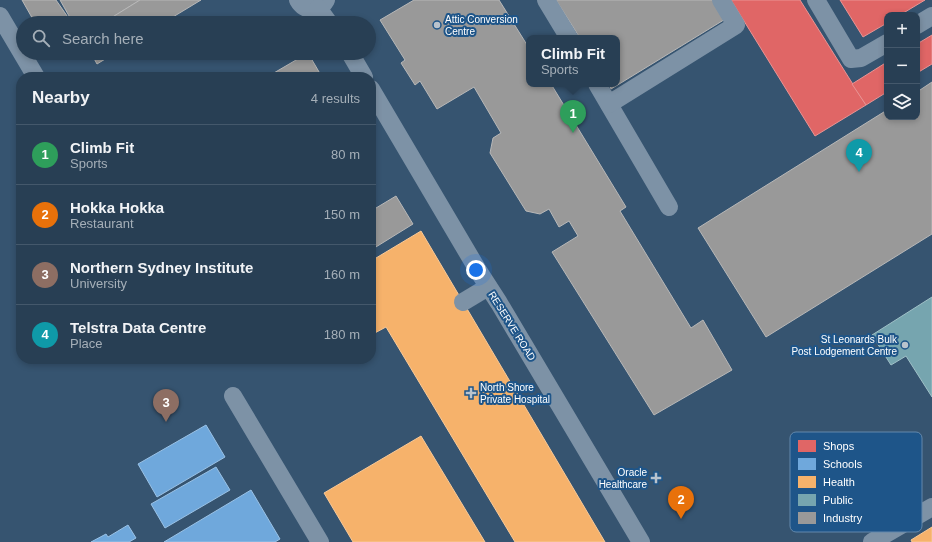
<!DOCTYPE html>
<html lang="en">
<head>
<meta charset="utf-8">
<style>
  body { margin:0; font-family:Arial,sans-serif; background:#30465a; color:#f1f3f6 }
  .controls { position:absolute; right:12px; top:12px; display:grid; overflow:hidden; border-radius:8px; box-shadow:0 2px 6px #0003 }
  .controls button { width:36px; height:36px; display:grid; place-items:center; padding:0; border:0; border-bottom:1px solid #44586b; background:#283f54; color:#f1f3f6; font:20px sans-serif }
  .you { position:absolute; left:476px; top:270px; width:14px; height:14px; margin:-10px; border:3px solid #fff; border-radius:50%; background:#1a73e8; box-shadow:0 0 0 6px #1a73e833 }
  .badge { display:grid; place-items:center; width:26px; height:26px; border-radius:50%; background:#d6ab8b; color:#fff; font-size:13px; font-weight:700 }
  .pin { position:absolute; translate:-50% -33px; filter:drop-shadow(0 1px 2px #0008) }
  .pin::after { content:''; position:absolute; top:21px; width:14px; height:12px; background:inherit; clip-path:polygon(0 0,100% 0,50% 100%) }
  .popup { position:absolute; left:526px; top:35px; width:94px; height:52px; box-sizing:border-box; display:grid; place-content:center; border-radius:8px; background:#283f54; filter:drop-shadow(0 1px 3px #0005); font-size:13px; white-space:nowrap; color:#a5afb8 }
  .popup b { font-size:15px; color:#f1f3f6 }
  .popup::after { content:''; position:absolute; left:50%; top:100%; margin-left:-8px; border:8px solid transparent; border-top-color:#283f54 }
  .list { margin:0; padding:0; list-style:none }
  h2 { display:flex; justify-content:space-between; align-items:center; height:52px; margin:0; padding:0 16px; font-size:17px }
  h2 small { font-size:13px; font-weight:400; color:#a5afb8 }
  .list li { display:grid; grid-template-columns:26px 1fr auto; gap:12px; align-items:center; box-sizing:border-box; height:60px; padding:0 16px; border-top:1px solid #44586b }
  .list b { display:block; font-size:15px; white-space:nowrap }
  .list p { margin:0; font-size:13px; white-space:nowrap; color:#a5afb8 }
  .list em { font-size:13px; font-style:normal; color:#a5afb8 }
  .icon { flex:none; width:22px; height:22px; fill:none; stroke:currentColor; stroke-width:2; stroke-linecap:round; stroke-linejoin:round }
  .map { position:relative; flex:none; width:932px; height:542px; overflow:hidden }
  .search { position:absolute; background:#283f54; box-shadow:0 2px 6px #0003; left:16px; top:16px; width:360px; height:44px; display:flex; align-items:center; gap:10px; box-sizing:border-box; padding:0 14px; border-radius:22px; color:#a5afb8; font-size:15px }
  .panel { position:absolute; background:#283f54; box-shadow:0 2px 6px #0003; left:16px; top:72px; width:360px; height:292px; border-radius:16px }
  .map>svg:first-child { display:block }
  .shops { fill:#e06666; stroke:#e99494 }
  .schools { fill:#6fa8dc; stroke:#9ac2e6 }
  .health { fill:#f6b26b; stroke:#f9c997 }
  .public { fill:#76a5af; stroke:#9fc0c7 }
  .industry { fill:#999; stroke:#b8b8b8 }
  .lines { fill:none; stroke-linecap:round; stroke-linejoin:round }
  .minor { stroke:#7d92a6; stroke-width:18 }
  .poi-dot { fill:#b9c3cd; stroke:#1e5589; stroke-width:1.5 }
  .labels { text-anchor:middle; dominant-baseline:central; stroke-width:4; stroke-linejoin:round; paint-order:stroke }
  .poi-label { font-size:10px; fill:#fff; stroke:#1e5589; text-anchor:start }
  .street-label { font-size:10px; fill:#fff; stroke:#1e5589 }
  .key { fill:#1e5589; stroke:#6288ac; stroke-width:1 }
  .key-label { font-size:11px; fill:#fff }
</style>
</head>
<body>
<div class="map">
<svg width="932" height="542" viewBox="0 0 932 542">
  <rect width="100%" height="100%" fill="#365470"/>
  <g class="shops">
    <path d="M731,0H800L866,105L815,136Z"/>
    <path d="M840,0H925L900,15H887V23L863,37Z"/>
    <path d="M932,35V64L917,73V44Z"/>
    <path d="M887,62V92L866,105L852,84Z"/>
  </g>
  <g class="schools">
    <path d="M206,425L225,457L157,497L138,464Z"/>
    <path d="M216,467L230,490L165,528L151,504Z"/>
    <path d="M251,490L280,539L275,542H164Z"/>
    <path d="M128,525L136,538L129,542H91L106,534L108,537Z"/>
  </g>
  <g class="health">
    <path d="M421,231L463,302L605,542H515L386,327L371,335V261Z"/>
    <path d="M421,436L485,542H353L324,493Z"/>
    <path d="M932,527V542H912L911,540Z"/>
  </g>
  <path class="public" d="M932,297V397L906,356L891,365L872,335Z"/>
  <g class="industry">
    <path d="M22,0H56L72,23H35Z"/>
    <path d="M60,0H140L103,23H73Z"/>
    <path d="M140,0H201L163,23H103Z"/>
    <path d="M414,0H499L529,48V84H551L626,207L620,211L691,328L703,320L732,370L654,415L552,252L578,236L569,221L559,227L549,209L540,214L526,211L490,153L493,138L501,133L474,87L437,109L420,81L415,85L401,63L405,60L380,20Z"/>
    <path d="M556,0H716L727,18L611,89L609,84H617V38H580Z"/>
    <path d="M91,53H115L97,64Z"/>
    <path d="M308,53L322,77H267Z"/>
    <path d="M932,82V234L766,337L698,228L887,110V117H917V92Z"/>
    <path d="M396,196L413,224L371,250V211Z"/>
  </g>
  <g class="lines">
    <g class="minor">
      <path d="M298,0C305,12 319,12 326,0"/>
      <path d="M546,0L569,38"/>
      <path d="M816,0L851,59L861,58L887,43"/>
      <path d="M318,8L329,23"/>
      <path d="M0,16L36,77"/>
      <path d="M917,25L932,16"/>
      <path d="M350,53L364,77"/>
      <path d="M597,84L669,207"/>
      <path d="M371,89L479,272L499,303L641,542"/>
      <path d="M609,104L736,25L721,0"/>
      <path d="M463,302L488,287"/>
      <path d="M233,396L320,542"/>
      <path d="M872,542L932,507"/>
    </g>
  </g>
  <g class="poi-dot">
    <circle cx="437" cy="25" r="4"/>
    <circle cx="905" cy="345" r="4"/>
    <path d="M469 387h4v4h4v4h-4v4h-4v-4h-4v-4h4z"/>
    <path d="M654 472h4v4h4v4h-4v4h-4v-4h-4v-4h4z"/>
  </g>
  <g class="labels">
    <g class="poi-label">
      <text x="445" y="19">Attic Conversion<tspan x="445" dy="12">Centre</tspan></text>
      <text x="897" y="339" text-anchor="end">St Leonards Bulk<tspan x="897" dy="12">Post Lodgement Centre</tspan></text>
      <text x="480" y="387">North Shore<tspan x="480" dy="12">Private Hospital</tspan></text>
      <text x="647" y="472" text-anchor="end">Oracle<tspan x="647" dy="12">Healthcare</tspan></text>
    </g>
    <g class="street-label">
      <text transform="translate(512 326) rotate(58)">RESERVE ROAD</text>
    </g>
  </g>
  <rect x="790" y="432" width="132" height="100" rx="6" class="key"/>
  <rect x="798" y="440" width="18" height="12" fill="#e06666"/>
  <rect x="798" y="458" width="18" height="12" fill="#6fa8dc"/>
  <rect x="798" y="476" width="18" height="12" fill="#f6b26b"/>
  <rect x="798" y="494" width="18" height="12" fill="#76a5af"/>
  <rect x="798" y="512" width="18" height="12" fill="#999"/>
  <g class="key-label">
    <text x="823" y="450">Shops</text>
    <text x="823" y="468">Schools</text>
    <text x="823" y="486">Health</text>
    <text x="823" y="504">Public</text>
    <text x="823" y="522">Industry</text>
  </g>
</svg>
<div class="controls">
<button>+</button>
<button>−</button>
<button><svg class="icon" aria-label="layers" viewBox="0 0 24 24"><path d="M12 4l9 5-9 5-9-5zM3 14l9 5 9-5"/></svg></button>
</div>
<div class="you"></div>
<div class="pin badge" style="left:573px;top:133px;background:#2e9e5b">1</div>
<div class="popup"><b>Climb Fit</b>Sports</div>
<div class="pin badge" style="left:681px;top:519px;background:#e8710a">2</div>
<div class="pin badge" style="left:166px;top:422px;background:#8d6e63">3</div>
<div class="pin badge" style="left:859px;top:172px;background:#0f9aa8">4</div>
<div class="search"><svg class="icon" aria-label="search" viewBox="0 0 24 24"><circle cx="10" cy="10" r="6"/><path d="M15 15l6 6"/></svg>Search here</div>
<section class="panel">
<h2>Nearby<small>4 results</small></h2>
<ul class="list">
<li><span class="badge" style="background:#2e9e5b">1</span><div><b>Climb Fit</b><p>Sports</p></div><em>80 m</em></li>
<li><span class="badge" style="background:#e8710a">2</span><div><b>Hokka Hokka</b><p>Restaurant</p></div><em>150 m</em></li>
<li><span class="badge" style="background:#8d6e63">3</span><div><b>Northern Sydney Institute</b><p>University</p></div><em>160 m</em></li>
<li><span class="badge" style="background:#0f9aa8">4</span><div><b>Telstra Data Centre</b><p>Place</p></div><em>180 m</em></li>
</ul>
</section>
</div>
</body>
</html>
